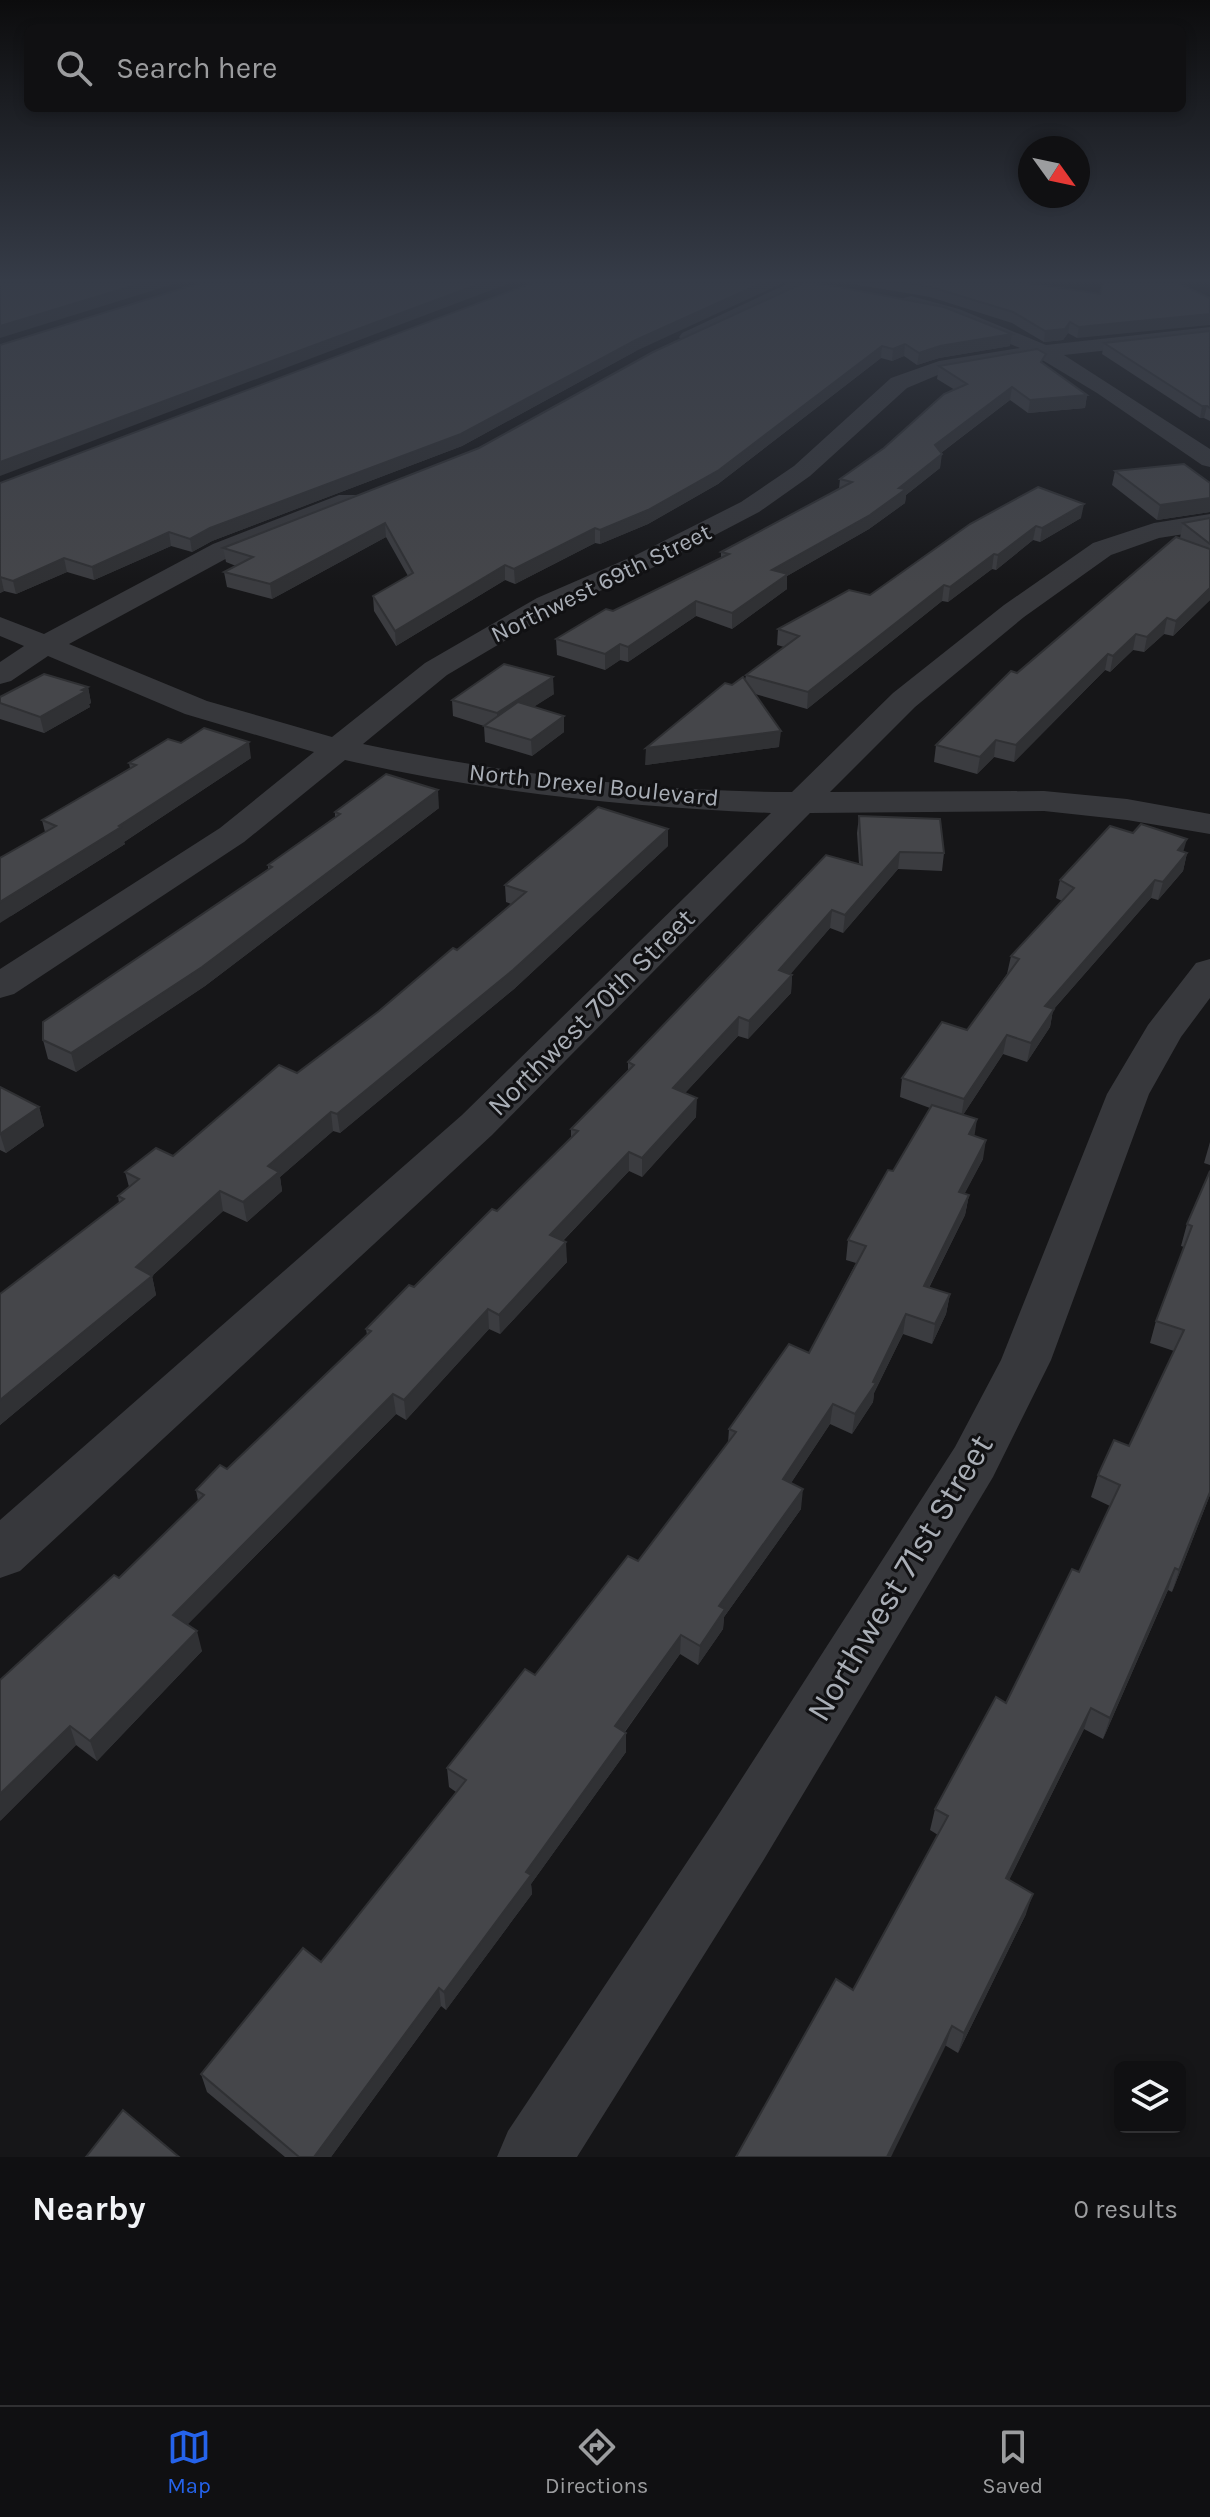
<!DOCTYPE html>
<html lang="en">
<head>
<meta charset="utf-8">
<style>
  body { margin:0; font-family:Karla,sans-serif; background:#19191b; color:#f1f3f6 }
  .controls { position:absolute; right:24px; bottom:24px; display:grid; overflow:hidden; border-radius:12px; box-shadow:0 4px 12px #0003 }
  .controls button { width:72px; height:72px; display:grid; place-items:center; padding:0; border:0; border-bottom:2px solid #303032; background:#101012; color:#f1f3f6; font:40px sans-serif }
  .compass { position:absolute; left:1018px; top:136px; width:72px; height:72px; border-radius:50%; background:#101012; box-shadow:0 4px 12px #0003; rotate:123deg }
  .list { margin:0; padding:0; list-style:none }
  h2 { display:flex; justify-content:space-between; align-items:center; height:104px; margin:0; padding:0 32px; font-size:34px }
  h2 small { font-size:26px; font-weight:400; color:#9c9d9f }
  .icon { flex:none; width:44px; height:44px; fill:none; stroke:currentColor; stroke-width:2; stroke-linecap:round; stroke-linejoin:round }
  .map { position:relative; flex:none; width:1210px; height:2157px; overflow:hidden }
  .search { position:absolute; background:#101012; box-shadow:0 4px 12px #0003; left:24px; right:24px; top:24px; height:88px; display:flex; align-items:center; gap:20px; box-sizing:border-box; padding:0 28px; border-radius:12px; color:#9c9d9f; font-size:30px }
  .sheet { height:248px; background:#101012 }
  nav { display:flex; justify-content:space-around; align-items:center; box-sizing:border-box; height:112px; border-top:2px solid #303032; background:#101012; font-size:22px; color:#9c9d9f }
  nav a { display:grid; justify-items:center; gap:4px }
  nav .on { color:#2563eb }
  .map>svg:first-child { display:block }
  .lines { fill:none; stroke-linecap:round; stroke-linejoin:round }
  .street { fill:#37383c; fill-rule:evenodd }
  .wall { fill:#3b3c40 }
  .shaded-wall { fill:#303134 }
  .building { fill:#45464a; stroke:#303134; stroke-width:2 }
  .labels { text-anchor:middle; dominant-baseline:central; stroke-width:6; stroke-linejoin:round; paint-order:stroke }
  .far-street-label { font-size:24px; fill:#a9aeb6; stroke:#111113 }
  .street-label { font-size:28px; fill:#a9aeb6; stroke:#111113 }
  .near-street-label { font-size:34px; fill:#a9aeb6; stroke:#111113 }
</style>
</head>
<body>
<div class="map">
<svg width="1210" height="2157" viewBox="0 0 1210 2157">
  <rect width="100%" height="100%" fill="#161618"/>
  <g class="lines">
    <g class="street">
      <path d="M789,283H812L696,341H682L679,337L682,333Z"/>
      <path d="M911,296L959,309L1046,345L1210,327V339L1064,355L1210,449V467L1202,465L1097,393L1039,358L945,372L907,388L810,476L759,512L654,567L557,610L447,675L363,744C503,773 648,792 792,792L893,693L1004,605L1093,543L1154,523L1210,514V530L1159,538L1111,555L1024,617L915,707L830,792L1044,791L1127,799L1210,814V834L1127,820L1044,811L810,813L492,1135L20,1571L0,1578V1520L462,1115L771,813C628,807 484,792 345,760L244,842L14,994L0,998V969L220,828L314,752L185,714L48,656L11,681L0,684V662L24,646L0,636V617L44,634L213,544L339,495H357L360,500L357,505L231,556L69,644L207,701L332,737L425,663L537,598L636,555L741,502L794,466L891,378L939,361L1020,348L945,317L904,306L902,302L904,298Z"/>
      <path d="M1210,959V998L1181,1037L1149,1094L1051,1360L993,1477L763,1861L577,2157H497L508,2131L717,1817L955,1447L1001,1360L1107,1094L1148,1025L1196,963Z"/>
    </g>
  </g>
  <g class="wall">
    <path d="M803,283L1010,346L939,358L917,365L904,356L892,361L881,358L718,484L648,524L600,544L595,543L515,584L505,580L396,646L374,611L373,596L408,576L386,537L272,599L227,587L224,572L236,566L226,562L223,548L479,448Z"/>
    <path d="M847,283H1028L1100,294L1178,283L1077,338L1068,333L1063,340L1044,342L1012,323L930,297Z"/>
    <path d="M1210,331V421L1204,418H1200L1102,354L1104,343Z"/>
    <path d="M636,351L462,446L212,541L192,552L171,546L94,580L67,572L16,594L4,591L0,593V483Z"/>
    <path d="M1045,365L1087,395L1085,408L1028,413L1010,400L941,453L940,468L906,495L905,503L869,529L787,576V589L732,629L696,616L628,662L620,660L605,670L557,655L556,639L721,558V552L839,489L840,479L884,448L955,390L937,379L939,366Z"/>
    <path d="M1115,471L1210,483V512L1157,520L1112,485Z"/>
    <path d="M1081,518L1040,542L1033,540L996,570L992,569L948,602L942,601L807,709L755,694L779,747L645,765L732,685L745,680L746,675L784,647L777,645L778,629L870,595L970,524Z"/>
    <path d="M1210,518V600L1173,636L1164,634L1144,652L1133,650L1110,672L1105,670L1014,762L994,757L977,774L934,762L936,745L1017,673L1182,539L1180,538L1183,523Z"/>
    <path d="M88,687L91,703L89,704L90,707L44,733L0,719V697Z"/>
    <path d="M554,694L533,707L564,732L532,756L485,742L484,726L453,716L452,700Z"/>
    <path d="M181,743L251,758L124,842L125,844L11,916L45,832L42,820L130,768L129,763Z"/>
    <path d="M439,808L205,986L76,1072L48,1059L43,1040L268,869V865L335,817V812Z"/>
    <path d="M859,816L944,853L942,871L898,869L843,933L830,928L790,974L792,975L791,993L748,1039L738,1036L685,1093L696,1117L642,1177L629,1171L563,1241L567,1262L500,1334L489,1329L406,1420L396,1414L187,1625L202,1651L97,1761L76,1745L0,1821L119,1578L198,1501L196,1490L227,1469L367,1335L366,1329L414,1287L497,1211L571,1138V1129L628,1070V1062L859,864L857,833Z"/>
    <path d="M668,846L514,989L340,1133L333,1131L280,1177L282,1191L247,1222L223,1211L152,1276L156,1295L0,1425V1294L119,1203L118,1196L129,1187L125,1172L173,1156L297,1073L379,1011L457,950L511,904L506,902L505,885Z"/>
    <path d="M1183,852L1187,853L1183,871L1158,900L1151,898L1053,1010L1050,1027L1027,1062L1003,1054L963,1115L974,1136L983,1159L964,1194L969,1195L965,1215L929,1288L950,1294L946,1314L932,1344L903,1334L874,1393L873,1402L852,1434L830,1424L791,1483L801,1509L724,1617L723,1629L698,1665L680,1654L625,1732L626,1733V1752L531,1884L532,1894L446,2010L441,2006L331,2157H285L207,2092L201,2074L321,1962L456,1792L449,1787L447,1768L535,1675L638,1561L728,1443L729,1429L809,1353L856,1263L846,1260L848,1240L893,1171L930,1108L900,1097L902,1078L967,1030L1007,974L1011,956L1062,901L1056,898L1060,880Z"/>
    <path d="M0,1087L39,1107L44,1126L6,1153L0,1150Z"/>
    <path d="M1210,1142V1165L1204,1163Z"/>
    <path d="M1210,1170V1495L1172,1592L1168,1590L1103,1739L1084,1729L1009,1880L1026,1914L958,2053L853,1990L938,1835L930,1830L935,1809L1006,1703L1079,1572L1110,1506L1091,1497L1098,1475L1129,1446L1174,1351L1150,1343L1156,1321L1184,1247L1181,1246L1187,1224Z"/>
  </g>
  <g class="shaded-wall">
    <path d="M142,283H177L0,338V326Z"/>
    <path d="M482,283H510L0,476V462Z"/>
    <path d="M762,283H783L636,351L462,446L212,541L192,552L190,539L210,528L636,340Z"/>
    <path d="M1210,314V325L1077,338L1079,327Z"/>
    <path d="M1070,322L1068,333L1063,340L1044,342L1045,331Z"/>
    <path d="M1012,334L1010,346L939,358L917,365L919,353L940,346Z"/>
    <path d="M905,344L904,356L892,361L893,349Z"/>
    <path d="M882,346L881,358L718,484L648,524L600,544V530Z"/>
    <path d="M1012,387L1010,400L934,458L935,445Z"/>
    <path d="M1087,395L1085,408L1028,413L1030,400Z"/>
    <path d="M1202,406H1207L1204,418H1200Z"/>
    <path d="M942,454L940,468L906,495L905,503L869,529L787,576V589L732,629V613L772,570L899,488Z"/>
    <path d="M1210,498V512L1157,520L1160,505Z"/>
    <path d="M1084,504L1081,518L1040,542L1042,528Z"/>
    <path d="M385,523L386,537L272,599L270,584Z"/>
    <path d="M1036,526L1033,540L996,570L998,555Z"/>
    <path d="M595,528V543L515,584L514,569Z"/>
    <path d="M169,532L171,546L94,580L92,567Z"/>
    <path d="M994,554L992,569L948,602L950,587Z"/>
    <path d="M64,558L67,572L16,594L13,581Z"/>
    <path d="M505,565V580L396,646L395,631Z"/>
    <path d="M0,577H1L4,591L0,593Z"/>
    <path d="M944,585L942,601L807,709L808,692Z"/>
    <path d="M1210,588V600L1173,636L1176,621Z"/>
    <path d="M696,601V616L628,662V647Z"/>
    <path d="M1167,618L1164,634L1144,652L1147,637Z"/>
    <path d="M1136,634L1133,650L1110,672L1113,656Z"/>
    <path d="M620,644V660L605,670V654Z"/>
    <path d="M1108,654L1105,670L1014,762L1016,745Z"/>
    <path d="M553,677L554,694L498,730L497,713Z"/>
    <path d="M88,687L91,703L89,704L90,707L44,733L40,717Z"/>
    <path d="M564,716V732L532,756L531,740Z"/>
    <path d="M781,731L779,747L645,765L646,748Z"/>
    <path d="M996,740L994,757L977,774L980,757Z"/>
    <path d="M249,742L251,758L124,842L125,844L0,923V902Z"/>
    <path d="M438,790L439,808L205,986L76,1072L71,1053Z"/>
    <path d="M668,829V846L514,989L340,1133L337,1114Z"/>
    <path d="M1187,839L1182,856L1178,850Z"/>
    <path d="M900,852L898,869L843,933L845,915Z"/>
    <path d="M1187,853L1183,871L1158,900L1163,882Z"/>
    <path d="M1155,880L1151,898L1053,1010L1050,1027L1027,1062L1031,1043L1045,1006Z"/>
    <path d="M832,910L830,928L778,989L779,970Z"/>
    <path d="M792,975L791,993L748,1039L749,1021Z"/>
    <path d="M739,1017L738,1036L672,1107L673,1088Z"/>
    <path d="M1007,1035L1003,1054L961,1118L964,1099Z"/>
    <path d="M697,1098L696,1117L642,1177V1158Z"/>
    <path d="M39,1107L44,1126L6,1153L0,1134Z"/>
    <path d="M331,1112L333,1131L280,1177L282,1191L247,1222L243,1202L268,1166Z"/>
    <path d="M977,1119L974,1139L969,1134Z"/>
    <path d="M986,1140L983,1159L955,1212L959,1192Z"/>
    <path d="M629,1152V1171L550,1254V1235Z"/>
    <path d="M220,1191L223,1211L152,1276L156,1295L0,1425V1400L136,1267Z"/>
    <path d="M969,1195L965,1215L920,1305L924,1286Z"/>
    <path d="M566,1242L567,1262L500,1334L499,1315Z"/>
    <path d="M950,1294L946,1314L932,1344L935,1324Z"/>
    <path d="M488,1309L489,1329L406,1420L404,1400Z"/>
    <path d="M906,1314L903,1334L874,1393L873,1402L852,1434L855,1414L873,1382Z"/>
    <path d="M393,1394L396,1414L178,1634L173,1615Z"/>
    <path d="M833,1404L830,1424L781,1498L783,1479Z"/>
    <path d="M803,1489L801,1509L724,1617L723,1629L698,1665L700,1646L719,1606Z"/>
    <path d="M1210,1492V1495L1172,1592L1179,1570Z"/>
    <path d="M1175,1568L1168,1590L1103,1739L1110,1718Z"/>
    <path d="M197,1631L202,1651L97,1761L90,1741Z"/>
    <path d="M681,1635L680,1654L615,1745V1726Z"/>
    <path d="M1091,1708L1084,1729L1000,1898L1006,1878Z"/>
    <path d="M70,1726L76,1745L0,1821V1794Z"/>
    <path d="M626,1733V1752L531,1884L532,1894L446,2010L444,1992L526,1872Z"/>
    <path d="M1033,1894L1026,1914L958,2053L964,2033Z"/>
    <path d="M439,1988L441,2006L331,2157H314Z"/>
    <path d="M952,2026L946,2045L891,2157H887Z"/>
  </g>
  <g class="building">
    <path d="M0,283H142L0,326Z"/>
    <path d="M200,283H482L0,462V345Z"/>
    <path d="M532,283H762L636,340L461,434L210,528L190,539L169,532L92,567L64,558L13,581L0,577V483Z"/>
    <path d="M803,283H817L944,307L1012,334L940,346L919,353L905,344L893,349L882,346L719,470L648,510L600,530L595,528L514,569L505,565L395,631L373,596L413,573L385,523L270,584L224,572L253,557L223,548L479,448L653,352Z"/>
    <path d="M908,283H1028L1100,294L1103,283H1178L1210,298V314L1079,327L1070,322L1065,329L1045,331L1013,312L931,287Z"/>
    <path d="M1210,331V408L1207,406H1202L1104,343Z"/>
    <path d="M1037,349L1046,354L1041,362L1087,395L1030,400L1012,387L935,445L942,454L899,488L906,489L870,515L772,570L788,574L732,613L696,601L628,647L620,644L605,654L556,639L606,609L613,611L729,554L721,552L852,482L840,479L884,448L944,394L967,384L939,366Z"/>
    <path d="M1184,464L1210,483V498L1160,505L1115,471Z"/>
    <path d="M1038,487L1084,504L1042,528L1036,526L998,555L994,554L950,587L944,585L808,692L746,675L799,636L778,629L849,590L870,595L970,524Z"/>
    <path d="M1210,518V544L1183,523Z"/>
    <path d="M1176,537L1210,549V588L1176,621L1167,618L1147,637L1136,634L1113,656L1108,654L1016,745L996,740L980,757L936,745L1011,671L1017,673Z"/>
    <path d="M504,664L553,677L497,713L452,700Z"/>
    <path d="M44,674L88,687L82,690L86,691L40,717L0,703V697Z"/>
    <path d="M743,677L781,731L646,748L725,683L732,685Z"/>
    <path d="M518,702L564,716L531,740L484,726Z"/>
    <path d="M204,728L249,742L119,826L121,827L0,902V858L56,826L42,820L136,765L129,763L168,739L181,743Z"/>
    <path d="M386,774L438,790L202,967L71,1053L43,1040V1022L272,867L268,865L340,814L335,812Z"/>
    <path d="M598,807L668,829L513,970L337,1114L331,1112L268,1166L279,1172L243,1202L220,1191L136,1267L152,1276L0,1400V1294L124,1199L118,1196L139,1179L125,1172L156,1148L173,1156L279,1065L297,1073L379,1011L453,948L457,950L526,892L505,885Z"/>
    <path d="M859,816L940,819L944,853L900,852L845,915L832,910L779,970L792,975L749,1021L739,1017L673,1088L697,1098L642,1158L629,1152L550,1235L566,1242L499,1315L488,1309L404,1400L393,1394L173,1615L197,1631L90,1741L70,1726L0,1794V1680L114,1575L119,1578L204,1495L196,1490L220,1465L227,1469L371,1331L366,1329L409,1285L414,1287L492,1209L497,1211L578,1131L571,1129L634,1065L628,1062L826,855L862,865Z"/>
    <path d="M1141,824L1187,839L1178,850L1187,853L1163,882L1155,880L1045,1006L1054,1009L1031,1043L1007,1035L964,1099L902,1078L942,1022L967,1030L1019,959L1011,956L1074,888L1060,880L1110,826L1133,833Z"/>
    <path d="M0,1087L39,1107L0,1134Z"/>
    <path d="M932,1105L977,1119L969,1134L986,1140L959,1192L969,1195L924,1286L950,1294L935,1324L906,1314L873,1382L876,1383L855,1414L833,1404L783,1479L803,1489L719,1606L725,1609L700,1646L681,1635L615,1726L626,1733L526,1872L531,1875L444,1992L439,1988L314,2157H299L201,2074L303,1948L321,1962L466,1780L447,1768L525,1669L535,1675L628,1556L638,1561L736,1432L729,1429L789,1344L809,1353L866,1246L848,1240L888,1170L893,1171Z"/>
    <path d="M1210,1171V1492L1179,1570L1175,1568L1110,1718L1091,1708L1006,1878L1033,1894L964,2033L952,2026L887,2157H736L836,1979L853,1990L948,1816L935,1809L996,1697L1006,1703L1072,1569L1079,1572L1120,1485L1098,1475L1114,1440L1129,1446L1184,1330L1156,1321L1192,1226L1187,1224Z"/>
    <path d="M123,2110L179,2157H86Z"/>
  </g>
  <linearGradient id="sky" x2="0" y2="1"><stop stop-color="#0c0c0d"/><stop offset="0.48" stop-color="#363c48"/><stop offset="1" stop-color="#363c48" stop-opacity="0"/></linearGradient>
  <rect width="1210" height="585" fill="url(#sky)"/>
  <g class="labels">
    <g class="far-street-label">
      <text transform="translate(601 583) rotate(-26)">Northwest 69th Street</text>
      <text transform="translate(594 785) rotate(6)">North Drexel Boulevard</text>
    </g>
    <g class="street-label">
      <text transform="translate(591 1012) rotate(-45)">Northwest 70th Street</text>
    </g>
    <g class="near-street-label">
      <text transform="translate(900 1578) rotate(-59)">Northwest 71st Street</text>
    </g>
  </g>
</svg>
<div class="controls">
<button><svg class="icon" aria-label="layers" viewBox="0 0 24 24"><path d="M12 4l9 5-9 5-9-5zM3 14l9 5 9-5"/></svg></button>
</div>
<svg class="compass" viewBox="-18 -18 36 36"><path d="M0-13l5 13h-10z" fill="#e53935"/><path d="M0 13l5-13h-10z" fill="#9c9d9f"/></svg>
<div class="search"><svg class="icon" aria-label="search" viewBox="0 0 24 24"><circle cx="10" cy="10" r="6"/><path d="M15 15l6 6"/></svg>Search here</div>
</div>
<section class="sheet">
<h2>Nearby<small>0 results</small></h2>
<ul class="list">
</ul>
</section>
<nav>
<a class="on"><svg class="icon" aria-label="map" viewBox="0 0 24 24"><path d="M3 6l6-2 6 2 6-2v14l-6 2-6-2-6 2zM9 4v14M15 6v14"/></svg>Map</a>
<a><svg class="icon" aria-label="directions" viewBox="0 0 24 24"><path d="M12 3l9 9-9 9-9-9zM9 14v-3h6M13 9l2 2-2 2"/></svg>Directions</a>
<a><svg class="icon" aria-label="saved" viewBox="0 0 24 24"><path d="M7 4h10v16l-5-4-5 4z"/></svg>Saved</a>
</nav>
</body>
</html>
